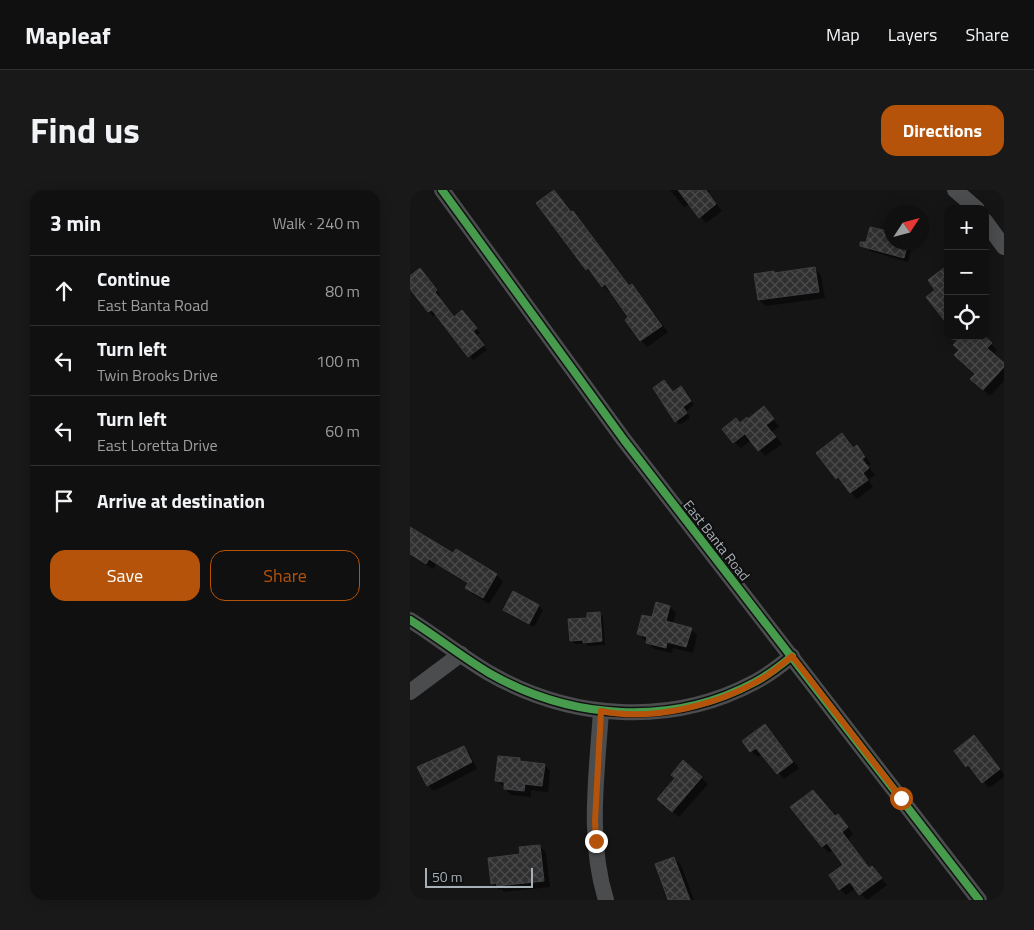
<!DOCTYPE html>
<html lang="en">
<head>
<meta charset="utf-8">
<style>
  body { margin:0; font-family:"Titillium Web",sans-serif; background:#191919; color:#f1f3f6 }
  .controls { position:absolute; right:15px; top:15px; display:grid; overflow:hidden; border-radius:10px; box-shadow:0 2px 12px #0003 }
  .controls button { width:45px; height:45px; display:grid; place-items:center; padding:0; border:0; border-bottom:1px solid #303030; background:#101010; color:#f1f3f6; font:25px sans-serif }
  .compass { position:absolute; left:474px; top:15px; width:45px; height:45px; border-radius:50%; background:#101010; box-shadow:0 2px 12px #0003; rotate:54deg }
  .scale { position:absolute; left:15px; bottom:12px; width:108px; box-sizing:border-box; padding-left:5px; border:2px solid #a7b0b6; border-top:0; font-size:14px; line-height:18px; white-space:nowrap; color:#a7b0b6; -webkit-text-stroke:4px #101011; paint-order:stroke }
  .stop { position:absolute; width:15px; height:15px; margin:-11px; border:4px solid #b45309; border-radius:50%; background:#fff }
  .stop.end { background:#b45309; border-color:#fff; box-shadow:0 1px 5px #0008 }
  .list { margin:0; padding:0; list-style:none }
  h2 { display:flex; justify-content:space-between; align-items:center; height:65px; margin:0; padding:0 20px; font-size:21px }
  h2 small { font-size:16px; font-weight:400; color:#9c9d9f }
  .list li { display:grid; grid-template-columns:32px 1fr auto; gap:15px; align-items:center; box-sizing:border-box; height:70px; padding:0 20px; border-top:1px solid #303030 }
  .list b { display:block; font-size:19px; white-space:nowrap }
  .list p { margin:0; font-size:16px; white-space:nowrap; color:#9c9d9f }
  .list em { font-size:16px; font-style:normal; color:#9c9d9f }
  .actions { display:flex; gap:10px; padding:15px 20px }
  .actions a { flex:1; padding:11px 0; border:1px solid #b45309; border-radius:15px; text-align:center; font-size:18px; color:#b45309 }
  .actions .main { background:#b45309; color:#fff }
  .icon { flex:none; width:28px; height:28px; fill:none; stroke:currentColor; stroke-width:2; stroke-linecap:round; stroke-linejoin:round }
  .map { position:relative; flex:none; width:594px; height:710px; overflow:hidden; border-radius:15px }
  header { display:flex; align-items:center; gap:30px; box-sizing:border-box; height:70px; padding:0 25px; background:#101010; border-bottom:1px solid #303030 }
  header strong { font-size:24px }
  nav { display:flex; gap:28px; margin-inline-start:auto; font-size:18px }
  .intro { display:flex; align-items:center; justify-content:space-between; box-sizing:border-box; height:120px; padding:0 30px }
  h1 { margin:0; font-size:35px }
  .button { padding:12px 22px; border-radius:15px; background:#b45309; color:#fff; font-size:18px; font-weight:700 }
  main { display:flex; gap:30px; padding:0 30px }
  aside { flex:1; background:#101010; border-radius:15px; box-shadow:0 2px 12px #0003 }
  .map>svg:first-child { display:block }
  .shadow { fill:#0007 }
  .building { fill:url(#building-cross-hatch); stroke:#3e4042 }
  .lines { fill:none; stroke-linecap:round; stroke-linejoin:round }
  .minor { stroke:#4a4c4e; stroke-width:16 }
  .cycleway-casing { stroke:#101011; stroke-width:11 }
  .cycleway { stroke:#469c4c; stroke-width:8 }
  .route { stroke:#b45309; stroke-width:6 }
  .labels { text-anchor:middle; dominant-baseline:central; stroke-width:4.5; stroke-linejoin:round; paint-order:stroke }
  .street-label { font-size:14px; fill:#a7b0b6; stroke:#101011 }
</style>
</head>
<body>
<header>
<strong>Mapleaf</strong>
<nav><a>Map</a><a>Layers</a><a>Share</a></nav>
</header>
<div class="intro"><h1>Find us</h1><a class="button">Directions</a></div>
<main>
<aside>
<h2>3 min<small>Walk · 240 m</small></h2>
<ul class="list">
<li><svg class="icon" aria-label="ahead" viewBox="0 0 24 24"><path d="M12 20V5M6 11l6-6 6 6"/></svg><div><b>Continue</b><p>East Banta Road</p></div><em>80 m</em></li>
<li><svg class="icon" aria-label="left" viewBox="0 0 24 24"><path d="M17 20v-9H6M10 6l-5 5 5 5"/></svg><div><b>Turn left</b><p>Twin Brooks Drive</p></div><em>100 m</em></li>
<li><svg class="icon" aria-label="left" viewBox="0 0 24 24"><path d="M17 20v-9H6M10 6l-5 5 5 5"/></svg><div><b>Turn left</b><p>East Loretta Drive</p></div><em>60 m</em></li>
<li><svg class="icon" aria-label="arrive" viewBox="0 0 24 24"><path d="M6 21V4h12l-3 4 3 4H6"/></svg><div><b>Arrive at destination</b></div></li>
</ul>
<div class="actions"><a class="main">Save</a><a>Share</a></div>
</aside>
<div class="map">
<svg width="594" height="710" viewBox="0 0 594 710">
  <defs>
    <pattern id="building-cross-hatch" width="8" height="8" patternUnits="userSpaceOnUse" patternTransform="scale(1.25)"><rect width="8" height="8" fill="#303031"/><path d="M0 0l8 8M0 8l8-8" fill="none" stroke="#4b4b4d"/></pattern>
  </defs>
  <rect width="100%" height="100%" fill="#151516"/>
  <g class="shadow">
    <path d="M260,0H299L300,2L298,3L312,21L296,33L280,14L274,17Z"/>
    <path d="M144,1L220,97L222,96L228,102L258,142L237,157L231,150L220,128L201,101L199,102L184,85H183L177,79Z"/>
    <path d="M482,52H503L498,72L460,61L456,57Z"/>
    <path d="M405,79L411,85L415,108L356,116L349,110L346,85L365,84Z"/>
    <path d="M14,84L30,105L28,106L44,128L56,126L70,143L66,146L77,160L63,170L26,124L23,126L19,122L0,97V87Z"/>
    <path d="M581,154L587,160L583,165L594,175V191L580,206L568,195L566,184L552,172Z"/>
    <path d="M271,198L284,215L276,221L280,228L270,235L266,231L263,203Z"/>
    <path d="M360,225L369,236L362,242L372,254L355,266L341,250L331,258L324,252L331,234Z"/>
    <path d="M432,245L444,259L447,257L453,263L461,274L458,276L465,285L458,290L463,297L447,309L434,294H433L427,288Z"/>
    <path d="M0,339L44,364L46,360L87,385L93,392L79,414L63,404L57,398L59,394L26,374L23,379L0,365Z"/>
    <path d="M104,403L129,416L133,420L124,437L99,424L95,419Z"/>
    <path d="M260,417L266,423L263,434L281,439L287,445L283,463L263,458L262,463L244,459L229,444L243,429Z"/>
    <path d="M189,423L193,427L195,455L178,456L176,454H165L161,450L179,429Z"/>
    <path d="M355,535L389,578L374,589L352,564L348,567L341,561Z"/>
    <path d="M570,553L594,584V587L579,598L565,581L563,582L557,576Z"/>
    <path d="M53,557L60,564L67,579L24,601L18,595Z"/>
    <path d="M110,570L113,573L134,575L140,581L138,602L121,600V607L101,605L87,590Z"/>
    <path d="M273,572L298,594L269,627L255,615Z"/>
    <path d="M382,618L425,627L434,632L443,644L438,649L460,679L462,678L477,695L457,710L446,698L436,705L430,699L434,675L423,660L419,663L413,657Z"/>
    <path d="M130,656L136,663L140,697L94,702L92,699L89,700L83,693L111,665Z"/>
    <path d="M264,668L271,675L284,710H259Z"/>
  </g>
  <g class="building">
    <path d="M144,0L161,22L163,21L219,96L222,94L252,136L230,151L215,130L218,127L195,94L192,97L178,78L176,80L126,13Z"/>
    <path d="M268,0H296L306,14L289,28Z"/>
    <path d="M460,37L482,42V52H498L494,68L450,56V52H456Z"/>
    <path d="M538,75V135L516,107L525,100L518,90Z"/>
    <path d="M405,77L409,102L348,110L344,84L364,81V83Z"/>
    <path d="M10,78L27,100L25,102L44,127L52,120L67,138L63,141L74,155L58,167L22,120L18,122L0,99V86Z"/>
    <path d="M551,146H574L582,153L577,158L594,173V177L573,200L560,189L565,184L544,165L549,160L543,155Z"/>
    <path d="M254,190L263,202L271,196L281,211L273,217L277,223L265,232L243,198Z"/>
    <path d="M354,216L364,229L356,235L366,247L348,261L335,244L323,253L312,239L326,228L330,233L337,227L338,229Z"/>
    <path d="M432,243L443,258L447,255L455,267L452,269L459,278L453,283L458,290L440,303L428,287L426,289L406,263Z"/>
    <path d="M0,337L43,363L46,359L87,384L73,408L55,398L58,393L19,369L16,374L0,364Z"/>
    <path d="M103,401L129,415L119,434L93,420Z"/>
    <path d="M246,412L260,416L256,431L282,438L276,457L257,452L256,458L236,453L237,447L227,444L232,425L242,427Z"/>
    <path d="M190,422L192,451L173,453V450L160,451L158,429L177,428V423Z"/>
    <path d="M355,534L383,572L367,584L346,558L340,562L332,551Z"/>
    <path d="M564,545L590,579L572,593L558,575L556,577L544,561Z"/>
    <path d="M54,556L62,572L17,596L7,577Z"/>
    <path d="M88,566L110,568V571L135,574L132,596L115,594L114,601L94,599V592L85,591Z"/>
    <path d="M273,570L292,587L262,622L247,609L265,588L261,585Z"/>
    <path d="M403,600L425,626L428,624L438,637L432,642L459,678L462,676L472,688L449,705L440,692L429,700L419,685L433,675L417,653L412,657L380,617Z"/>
    <path d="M130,655L134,691L87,696L86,693L81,694L78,668L110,664L109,657Z"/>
    <path d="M264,667L280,710H258L255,701L245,674Z"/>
  </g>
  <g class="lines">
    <g class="minor">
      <path d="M32,0L214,250L569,710"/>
      <path d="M545,0L567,19"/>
      <path d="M575,31L594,57"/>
      <path d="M0,430C27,447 52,467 79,483C161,530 261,537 345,492C358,485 370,476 382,466"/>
      <path d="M0,502L51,464"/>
      <path d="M191,521C187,584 177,649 196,710"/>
    </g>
    <g class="cycleway-casing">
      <g id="cycleway">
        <path d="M32,0L214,250L569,710"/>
        <path d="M0,430C27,447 52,467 79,483C161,530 261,537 345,492C358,485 370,476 382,466"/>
      </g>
    </g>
    <use href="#cycleway" class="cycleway"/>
  </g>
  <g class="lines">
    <path class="route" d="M186,651L185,631L191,521C244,532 313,514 358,485C366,479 374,473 382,466L491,608"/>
  </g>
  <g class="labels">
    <g class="street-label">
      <text transform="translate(307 350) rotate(52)">East Banta Road</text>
    </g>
  </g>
</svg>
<div class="controls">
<button>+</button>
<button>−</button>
<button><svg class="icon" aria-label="locate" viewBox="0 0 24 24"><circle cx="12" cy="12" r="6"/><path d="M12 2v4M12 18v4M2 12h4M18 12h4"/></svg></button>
</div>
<svg class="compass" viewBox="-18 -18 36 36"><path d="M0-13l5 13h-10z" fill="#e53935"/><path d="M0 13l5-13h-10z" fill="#9c9d9f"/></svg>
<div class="scale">50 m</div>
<div class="stop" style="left:491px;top:608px"></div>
<div class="stop end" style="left:186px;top:651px"></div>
</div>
</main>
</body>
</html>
